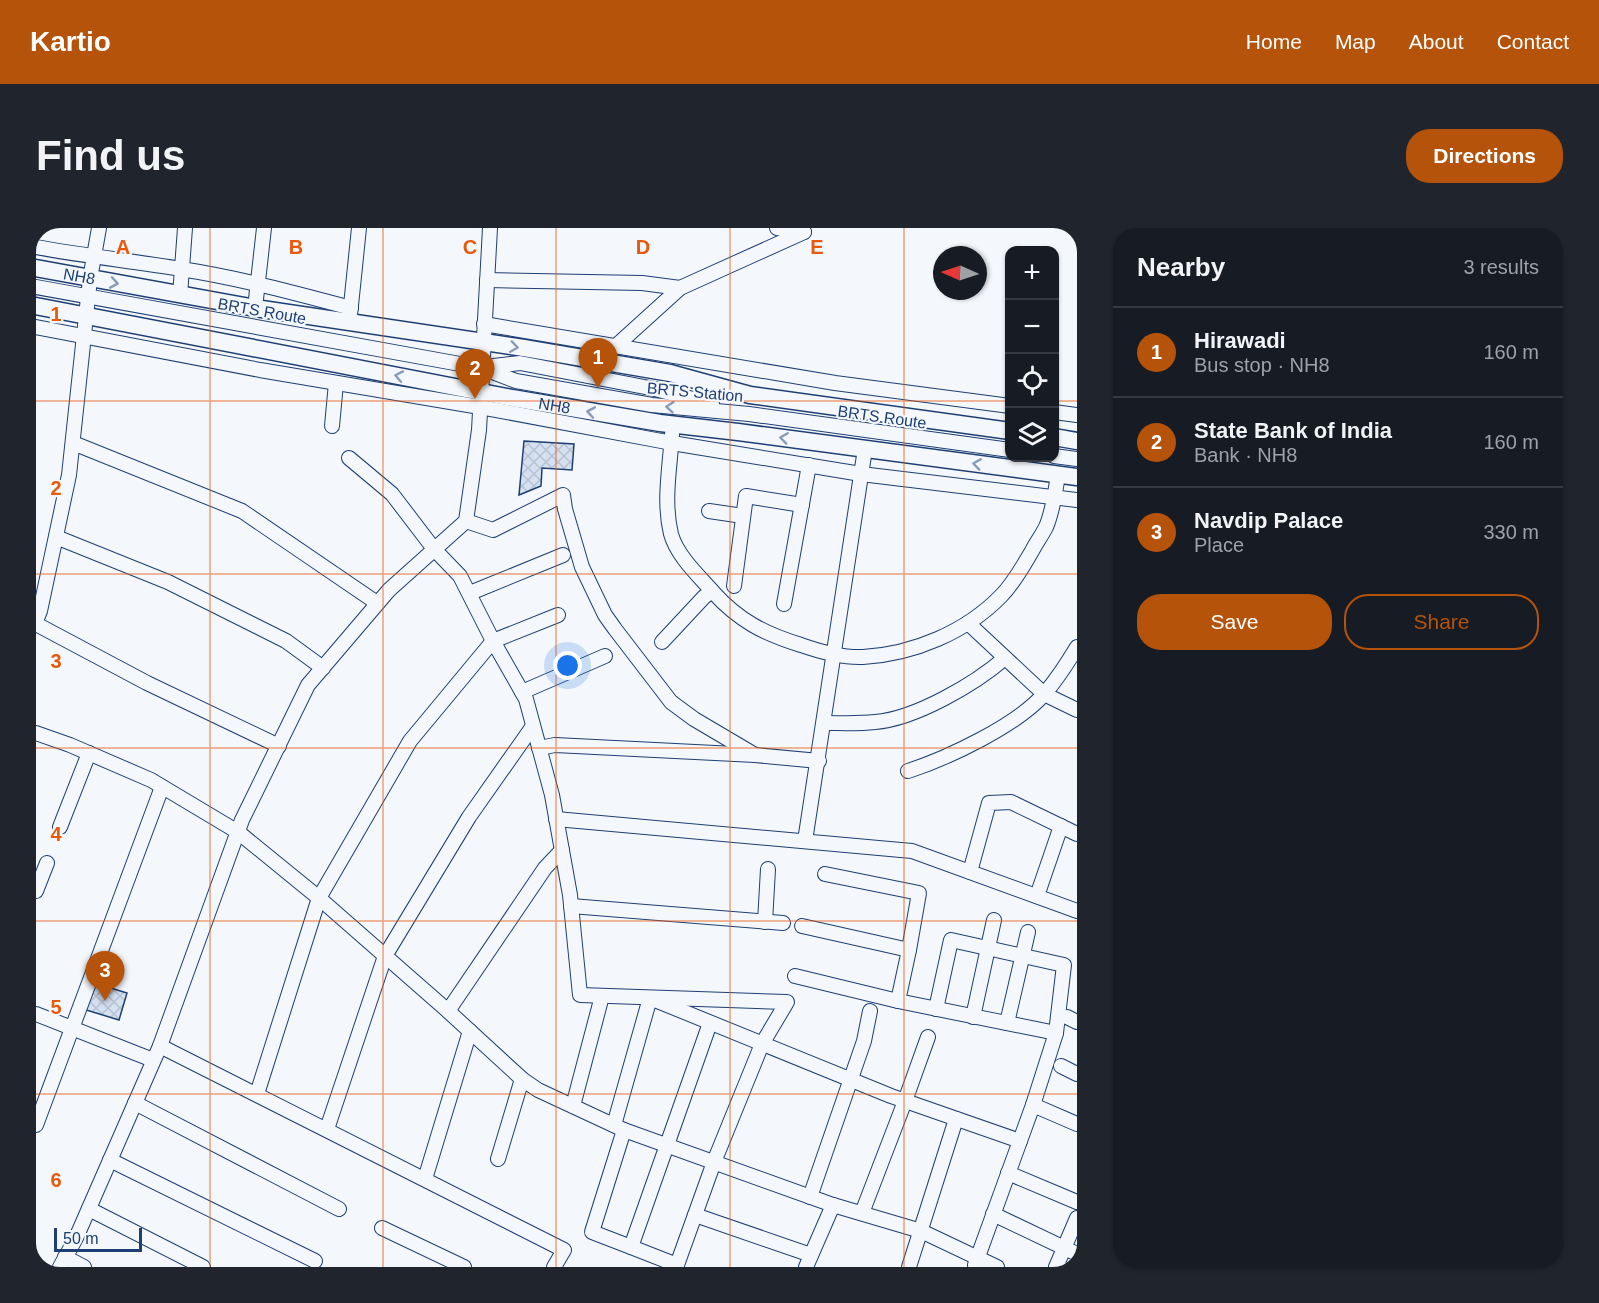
<!DOCTYPE html>
<html lang="en">
<head>
<meta charset="utf-8">
<style>
  body { margin:0; font-family:Helvetica,sans-serif; background:#20242c; color:#f1f3f6 }
  .controls { position:absolute; right:18px; top:18px; display:grid; overflow:hidden; border-radius:12px; box-shadow:0 2px 4px #0004 }
  .controls button { width:54px; height:54px; display:grid; place-items:center; padding:0; border:0; border-bottom:2px solid #363941; background:#171b24; color:#f1f3f6; font:30px sans-serif }
  .compass { position:absolute; left:897px; top:18px; width:54px; height:54px; border-radius:50%; background:#171b24; box-shadow:0 2px 4px #0004; rotate:273deg }
  .scale { position:absolute; left:18px; bottom:15px; width:88px; box-sizing:border-box; padding-left:6px; border:3px solid #1d3f73; border-top:0; font-size:16px; line-height:21px; white-space:nowrap; color:#1d3f73; -webkit-text-stroke:4px #f4f7fb; paint-order:stroke }
  .you { position:absolute; left:532px; top:438px; width:21px; height:21px; margin:-15px; border:4px solid #fff; border-radius:50%; background:#1a73e8; box-shadow:0 0 0 9px #1a73e833 }
  .badge { display:grid; place-items:center; width:39px; height:39px; border-radius:50%; background:#b45309; color:#fff; font-size:20px; font-weight:700 }
  .pin { position:absolute; translate:-50% -50px; filter:drop-shadow(0 2px 3px #0008) }
  .pin::after { content:''; position:absolute; top:32px; width:21px; height:18px; background:inherit; clip-path:polygon(0 0,100% 0,50% 100%) }
  .list { margin:0; padding:0; list-style:none }
  h2 { display:flex; justify-content:space-between; align-items:center; height:78px; margin:0; padding:0 24px; font-size:26px }
  h2 small { font-size:20px; font-weight:400; color:#9ea1a6 }
  .list li { display:grid; grid-template-columns:39px 1fr auto; gap:18px; align-items:center; box-sizing:border-box; height:90px; padding:0 24px; border-top:2px solid #363941 }
  .list b { display:block; font-size:22px; white-space:nowrap }
  .list p { margin:0; font-size:20px; white-space:nowrap; color:#9ea1a6 }
  .list em { font-size:20px; font-style:normal; color:#9ea1a6 }
  .actions { display:flex; gap:12px; padding:18px 24px }
  .actions a { flex:1; padding:14px 0; border:2px solid #b45309; border-radius:24px; text-align:center; font-size:21px; color:#b45309 }
  .actions .main { background:#b45309; color:#fff }
  .icon { flex:none; width:33px; height:33px; fill:none; stroke:currentColor; stroke-width:2; stroke-linecap:round; stroke-linejoin:round }
  .map { position:relative; flex:none; width:1041px; height:1039px; overflow:hidden; border-radius:24px }
  header { display:flex; align-items:center; gap:36px; box-sizing:border-box; height:84px; padding:0 30px; background:#b45309; color:#fff }
  header strong { font-size:28px }
  nav { display:flex; gap:33px; margin-inline-start:auto; font-size:21px }
  .intro { display:flex; align-items:center; justify-content:space-between; box-sizing:border-box; height:144px; padding:0 36px }
  h1 { margin:0; font-size:42px }
  .button { padding:15px 27px; border-radius:24px; background:#b45309; color:#fff; font-size:21px; font-weight:700 }
  main { display:flex; gap:36px; padding:0 36px }
  aside { flex:1; background:#171b24; border-radius:24px; box-shadow:0 2px 4px #0004 }
  .map>svg:first-child { display:block }
  .building { fill:url(#building-cross-hatch); stroke:#1d3f73; stroke-width:1.5 }
  .lines { fill:none; stroke-linecap:round; stroke-linejoin:round }
  .minor-casing { stroke:#1d3f73; stroke-width:16 }
  .major-casing { stroke:#1d3f73; stroke-width:19 }
  .minor { stroke:#f4f7fb; stroke-width:14 }
  .major { stroke:#f4f7fb; stroke-width:16 }
  .oneway { stroke:#889bb7 }
  .grid { fill:none; stroke:#e8590c; stroke-width:1.5; stroke-opacity:0.55 }
  .labels { text-anchor:middle; dominant-baseline:central; stroke-width:4.5; stroke-linejoin:round; paint-order:stroke }
  .street-label { font-size:16px; fill:#1d3f73; stroke:#f4f7fb }
  .grid-label { font-size:20px; text-anchor:middle; font-weight:bold; fill:#e8590c; stroke:#f4f7fb; stroke-width:4.5; stroke-linejoin:round; paint-order:stroke }
</style>
</head>
<body>
<header>
<strong>Kartio</strong>
<nav><a>Home</a><a>Map</a><a>About</a><a>Contact</a></nav>
</header>
<div class="intro"><h1>Find us</h1><a class="button">Directions</a></div>
<main>
<div class="map">
<svg width="1041" height="1039" viewBox="0 0 1041 1039">
  <defs>
    <pattern id="building-cross-hatch" width="8" height="8" patternUnits="userSpaceOnUse" patternTransform="scale(1.5)"><rect width="8" height="8" fill="#d5e0f0"/><path d="M0 0l8 8M0 8l8-8" fill="none" stroke="#b6c1d1"/></pattern>
  </defs>
  <rect width="100%" height="100%" fill="#f4f7fb"/>
  <g class="building">
    <path d="M488,213L538,216L536,242L506,240L505,258L483,267Z"/>
    <path d="M55,754L91,765L83,792L47,781Z"/>
  </g>
  <g class="lines">
    <g class="minor-casing">
      <g id="minor">
        <path d="M741,0L768,4"/>
        <path d="M0,19C48,28 97,33 145,41C203,50 259,65 315,80"/>
        <path d="M451,52L606,55L644,60"/>
        <path d="M0,59L446,140L480,153L616,177L713,186L974,222"/>
        <path d="M144,67L149,0"/>
        <path d="M219,80L228,0"/>
        <path d="M314,87L323,0"/>
        <path d="M448,96L799,155L974,178"/>
        <path d="M0,99L224,142L444,179L636,215L825,246L1041,272"/>
        <path d="M580,118L644,60L768,4"/>
        <path d="M449,139L484,135L619,161L676,176"/>
        <path d="M1018,184L1041,187"/>
        <path d="M296,198L300,155"/>
        <path d="M636,206C634,239 627,273 635,306C641,328 663,348 677,364C703,393 729,406 765,417C785,424 806,430 827,429C878,426 930,404 965,368C978,355 987,338 996,323C1000,315 1006,307 1010,299C1017,283 1019,265 1022,247"/>
        <path d="M37,215L206,283L341,375"/>
        <path d="M1018,228L1041,231"/>
        <path d="M313,230L356,266L398,321L424,348L457,413L490,471L516,567L534,667L544,767L751,774L726,816L678,934L641,1037L595,1019L674,795"/>
        <path d="M673,283L707,288"/>
        <path d="M430,293L457,302L527,267L529,281L546,339L569,387L579,401L635,474L658,491L719,527"/>
        <path d="M20,309L132,354L250,413L287,440"/>
        <path d="M698,358L710,268L766,277"/>
        <path d="M434,365L527,327"/>
        <path d="M748,376L773,237"/>
        <path d="M0,393L4,383L33,247L54,51L63,0"/>
        <path d="M932,395L1008,466L1041,482"/>
        <path d="M0,396L111,455L243,518"/>
        <path d="M626,414L668,369L676,363"/>
        <path d="M486,464L569,428"/>
        <path d="M788,495C805,495 822,496 839,494C879,491 939,456 969,430"/>
        <path d="M0,505L34,517L115,552L202,604L283,670L412,783L509,640L526,622"/>
        <path d="M503,520L519,517L719,527L783,533"/>
        <path d="M872,543C912,530 982,497 1009,465C1021,451 1032,434 1041,419"/>
        <path d="M520,591L876,623L1041,683"/>
        <path d="M24,599L53,525"/>
        <path d="M769,613L829,221"/>
        <path d="M934,644L953,575L975,574L1041,606"/>
        <path d="M789,646L883,665L873,722"/>
        <path d="M0,663L11,635"/>
        <path d="M1001,668L1025,598"/>
        <path d="M535,678L747,695"/>
        <path d="M729,694L732,641"/>
        <path d="M766,698L873,722L862,773"/>
        <path d="M759,748L862,773L1020,805"/>
        <path d="M900,781L915,712L1028,737L1020,805L997,877L939,1037"/>
        <path d="M412,783L486,851L502,862L588,902L797,977L885,1003L961,1039"/>
        <path d="M0,786L117,832"/>
        <path d="M937,789L958,692"/>
        <path d="M1031,789L1041,794"/>
        <path d="M971,795L992,704"/>
        <path d="M124,818L528,1022L518,1039"/>
        <path d="M1025,838L1041,846"/>
        <path d="M221,866L283,670L374,513L457,413L522,387"/>
        <path d="M99,875L303,981"/>
        <path d="M997,877L1041,896"/>
        <path d="M537,878L566,768"/>
        <path d="M0,897L126,559"/>
        <path d="M578,897L614,770L855,868L984,913"/>
        <path d="M291,901L349,728L433,589L497,498"/>
        <path d="M588,902L556,1004L595,1019"/>
        <path d="M462,931L486,851"/>
        <path d="M74,932L279,1033"/>
        <path d="M972,945L1041,974"/>
        <path d="M389,951L434,803"/>
        <path d="M774,969L828,813L834,783"/>
        <path d="M53,981L167,1039"/>
        <path d="M826,985L869,873L892,809"/>
        <path d="M957,986L1041,1026"/>
        <path d="M659,987L775,1027"/>
        <path d="M346,1000L428,1039"/>
        <path d="M29,1029L48,1039"/>
        <path d="M24,1039L40,1010L124,818L206,592L272,457L353,362L430,293L443,202L454,0"/>
        <path d="M770,1039L797,977"/>
        <path d="M873,1039L920,891"/>
        <path d="M1020,1039L1041,990"/>
      </g>
    </g>
    <g class="major-casing">
      <g id="major">
        <path id="s1" d="M0,40L219,80L488,120L634,145L714,167L974,203"/>
        <path id="s2" d="M0,78L476,170L624,195L702,204L1041,249"/>
        <path d="M1018,209L1041,213"/>
      </g>
    </g>
    <use href="#minor" class="minor"/>
    <use href="#major" class="major"/>
  </g>
  <defs><path id="oneway-chevron" d="M-2-3.5L2.5 0L-2 3.5" fill="none" stroke-width="1.6" stroke-linecap="round" stroke-linejoin="round" transform="scale(1.5)"/></defs>
  <g class="oneway">
    <use href="#oneway-chevron" transform="translate(78 55) rotate(10)"/>
    <use href="#oneway-chevron" transform="translate(478 119) rotate(8)"/>
    <use href="#oneway-chevron" transform="translate(363 148) rotate(-169)"/>
    <use href="#oneway-chevron" transform="translate(634 179) rotate(-175)"/>
    <use href="#oneway-chevron" transform="translate(555 184) rotate(-170)"/>
    <use href="#oneway-chevron" transform="translate(748 210) rotate(-172)"/>
    <use href="#oneway-chevron" transform="translate(941 236) rotate(-172)"/>
  </g>
  <path class="grid" d="M174,0V1039M347,0V1039M520,0V1039M694,0V1039M868,0V1039M0,173H974M1018,173H1041M0,346H1041M0,520H1041M0,693H1041M0,866H1041"/>
  <g class="labels">
    <g class="street-label">
      <text stroke="none"><textPath href="#s1" startOffset="44">NH8</textPath></text>
      <text transform="translate(226 83) rotate(10)">BRTS Route</text>
      <text transform="translate(659 164) rotate(5)">BRTS Station</text>
      <text stroke="none"><textPath href="#s2" startOffset="528">NH8</textPath></text>
      <text transform="translate(846 189) rotate(8)">BRTS Route</text>
    </g>
  </g>
  <g class="grid-label">
    <text x="87" y="26">A</text>
    <text x="260" y="26">B</text>
    <text x="434" y="26">C</text>
    <text x="607" y="26">D</text>
    <text x="781" y="26">E</text>
    <text x="20" y="93">1</text>
    <text x="20" y="267">2</text>
    <text x="20" y="440">3</text>
    <text x="20" y="613">4</text>
    <text x="20" y="786">5</text>
    <text x="20" y="959">6</text>
  </g>
</svg>
<div class="controls">
<button>+</button>
<button>−</button>
<button><svg class="icon" aria-label="locate" viewBox="0 0 24 24"><circle cx="12" cy="12" r="6"/><path d="M12 2v4M12 18v4M2 12h4M18 12h4"/></svg></button>
<button><svg class="icon" aria-label="layers" viewBox="0 0 24 24"><path d="M12 4l9 5-9 5-9-5zM3 14l9 5 9-5"/></svg></button>
</div>
<svg class="compass" viewBox="-18 -18 36 36"><path d="M0-13l5 13h-10z" fill="#e53935"/><path d="M0 13l5-13h-10z" fill="#9ea1a6"/></svg>
<div class="scale">50 m</div>
<div class="you"></div>
<div class="pin badge" style="left:562px;top:160px">1</div>
<div class="pin badge" style="left:439px;top:171px">2</div>
<div class="pin badge" style="left:69px;top:773px">3</div>
</div>
<aside>
<h2>Nearby<small>3 results</small></h2>
<ul class="list">
<li><span class="badge">1</span><div><b>Hirawadi</b><p>Bus stop · NH8</p></div><em>160 m</em></li>
<li><span class="badge">2</span><div><b>State Bank of India</b><p>Bank · NH8</p></div><em>160 m</em></li>
<li><span class="badge">3</span><div><b>Navdip Palace</b><p>Place</p></div><em>330 m</em></li>
</ul>
<div class="actions"><a class="main">Save</a><a>Share</a></div>
</aside>
</main>
</body>
</html>
